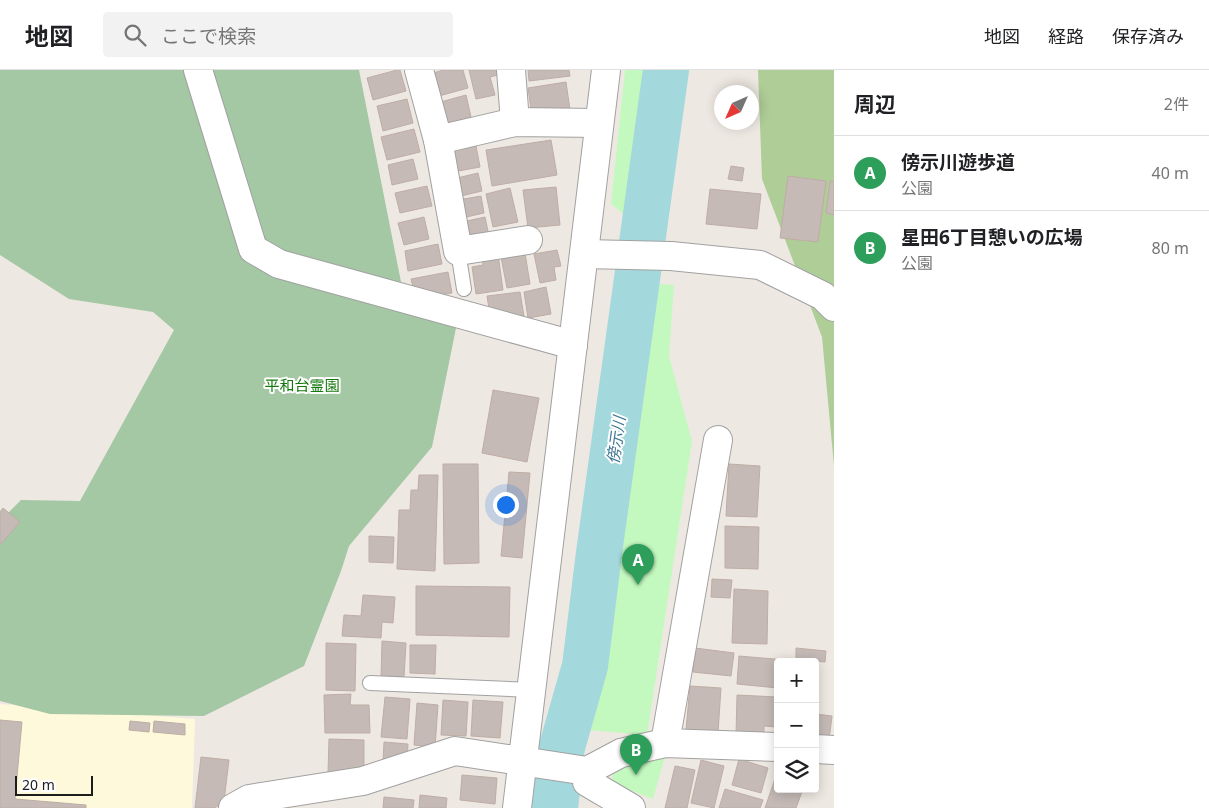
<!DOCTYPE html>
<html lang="ja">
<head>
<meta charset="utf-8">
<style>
  body { margin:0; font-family:"Noto Sans","Noto Sans JP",sans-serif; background:#f2f2f2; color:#202124 }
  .controls { position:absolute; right:15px; bottom:15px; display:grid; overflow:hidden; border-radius:5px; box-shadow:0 2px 12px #0003 }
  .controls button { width:45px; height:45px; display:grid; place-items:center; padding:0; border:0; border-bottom:1px solid #e0e0e0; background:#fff; color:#202124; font:25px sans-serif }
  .compass { position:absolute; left:714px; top:15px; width:45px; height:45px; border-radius:50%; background:#fff; box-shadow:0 2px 12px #0003; rotate:225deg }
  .scale { position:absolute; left:15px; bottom:12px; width:78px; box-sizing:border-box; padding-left:5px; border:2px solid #1d1d1d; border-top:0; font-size:14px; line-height:18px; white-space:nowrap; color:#1d1d1d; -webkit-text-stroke:4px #fff; paint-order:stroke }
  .you { position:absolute; left:505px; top:434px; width:18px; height:18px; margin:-12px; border:4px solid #fff; border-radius:50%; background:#1a73e8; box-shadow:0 0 0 8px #1a73e833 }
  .badge { display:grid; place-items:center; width:32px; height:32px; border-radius:50%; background:#b45309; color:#fff; font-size:16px; font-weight:700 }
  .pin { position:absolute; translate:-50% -41px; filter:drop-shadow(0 1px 2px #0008) }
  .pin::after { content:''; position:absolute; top:26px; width:18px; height:15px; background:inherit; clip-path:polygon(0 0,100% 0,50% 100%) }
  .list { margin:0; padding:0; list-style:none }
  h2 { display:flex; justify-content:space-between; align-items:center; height:65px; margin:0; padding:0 20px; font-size:21px }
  h2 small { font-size:16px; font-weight:400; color:#757577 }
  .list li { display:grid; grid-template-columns:32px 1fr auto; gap:15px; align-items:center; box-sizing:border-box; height:75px; padding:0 20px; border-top:1px solid #e0e0e0 }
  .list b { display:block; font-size:19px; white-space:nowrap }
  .list p { margin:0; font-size:16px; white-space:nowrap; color:#757577 }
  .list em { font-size:16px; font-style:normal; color:#757577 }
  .icon { flex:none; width:28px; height:28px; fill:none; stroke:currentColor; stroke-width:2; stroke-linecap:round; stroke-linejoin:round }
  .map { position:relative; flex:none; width:834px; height:738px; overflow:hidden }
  header { display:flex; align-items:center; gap:30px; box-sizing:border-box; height:70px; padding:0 25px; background:#fff; border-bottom:1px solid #e0e0e0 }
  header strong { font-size:24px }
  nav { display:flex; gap:28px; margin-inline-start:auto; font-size:18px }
  .search { width:350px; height:45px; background:#f2f2f2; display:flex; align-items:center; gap:12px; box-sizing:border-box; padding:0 18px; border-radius:5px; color:#757577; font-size:19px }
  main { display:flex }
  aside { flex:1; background:#fff }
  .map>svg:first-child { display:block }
  .education { fill:#fff9db }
  .forest { fill:#afcd97 }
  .cemetery { fill:#a4c7a4 }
  .park { fill:#c3f9bf }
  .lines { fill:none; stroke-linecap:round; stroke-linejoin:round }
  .river { stroke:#a3d8dc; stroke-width:46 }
  .building { fill:#c5bab6; stroke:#bfada5 }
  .service-casing { stroke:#a1a1a1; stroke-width:16 }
  .minor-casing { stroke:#a1a1a1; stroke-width:30 }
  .tertiary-casing { stroke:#a1a1a1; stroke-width:30 }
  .service { stroke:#fff; stroke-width:14 }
  .minor { stroke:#fff; stroke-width:28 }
  .tertiary { stroke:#fff; stroke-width:28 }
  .labels { text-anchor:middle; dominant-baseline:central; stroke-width:4; stroke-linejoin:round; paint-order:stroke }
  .park-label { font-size:15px; fill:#14790c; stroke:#fff }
  .water-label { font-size:16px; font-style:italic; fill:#417894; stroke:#fff }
</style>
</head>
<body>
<header>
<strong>地図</strong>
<div class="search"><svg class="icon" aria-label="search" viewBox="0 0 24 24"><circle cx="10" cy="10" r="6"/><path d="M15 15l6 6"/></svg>ここで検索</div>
<nav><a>地図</a><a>経路</a><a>保存済み</a></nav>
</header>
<main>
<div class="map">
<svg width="834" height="738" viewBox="0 0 834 738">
  <rect width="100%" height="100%" fill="#eee8e2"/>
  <path class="education" d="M0,634L195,649L192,738H0Z"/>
  <path class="forest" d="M758,0H834V396L822,267L762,109Z"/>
  <path class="cemetery" d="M0,0H359L401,212L456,258L432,377L349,476L341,501L304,596L204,646L50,644L0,631V451L21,430L80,431L174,260L153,242L69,229L0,185Z"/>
  <g class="park">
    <path d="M625,0H653L632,151L611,134Z"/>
    <path d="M642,213L674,215L669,286L692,371L647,665L588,660Z"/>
    <path d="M665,686L653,729L612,713L613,698Z"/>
  </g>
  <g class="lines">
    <path class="river" d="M555,738L562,677L585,596L599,483L666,0"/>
  </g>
  <g class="building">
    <path d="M397,0H400L406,21L373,30L367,8Z"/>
    <path d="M444,0H463L468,18L439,26L433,3Z"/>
    <path d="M469,0H501L502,4L490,7L495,25L476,29Z"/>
    <path d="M528,0H569L570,6L529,11Z"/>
    <path d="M566,12L570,40L532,46L528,18Z"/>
    <path d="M466,25L471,47L443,54L437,33Z"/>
    <path d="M407,29L413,53L383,61L377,36Z"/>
    <path d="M414,59L420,82L387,90L381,67Z"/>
    <path d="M551,70L557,105L492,116L486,80Z"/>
    <path d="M476,76L480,97L453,102L449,81Z"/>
    <path d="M413,89L418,109L392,115L388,95Z"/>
    <path d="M731,96L744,98L742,111L728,109Z"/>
    <path d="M478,103L482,121L457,127L453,109Z"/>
    <path d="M788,106L826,111L818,172L780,168Z"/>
    <path d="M830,111H834V145L826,143Z"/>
    <path d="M427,116L432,136L400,143L395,123Z"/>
    <path d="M556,117L560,155L528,158L523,120Z"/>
    <path d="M510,118L518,152L493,157L486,124Z"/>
    <path d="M710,119L761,124L757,159L706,154Z"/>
    <path d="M481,126L484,143L462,148L458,130Z"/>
    <path d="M424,147L429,169L404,175L398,153Z"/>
    <path d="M485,147L489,166L465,170L462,152Z"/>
    <path d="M438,174L442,194L408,201L405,181Z"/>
    <path d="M557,180L561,196L554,197L556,210L540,213L534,184Z"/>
    <path d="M525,183L530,214L507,218L501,187Z"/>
    <path d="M498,184L503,220L476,224L472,197L483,195L482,186Z"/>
    <path d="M448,202L452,223L429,227L413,217L411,209Z"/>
    <path d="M546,217L551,244L528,248L524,222Z"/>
    <path d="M520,222L524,246L507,248L490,245L487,226Z"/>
    <path d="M493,320L539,328L527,392L482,383Z"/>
    <path d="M443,394H478L479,493L444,494Z"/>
    <path d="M729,394L760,396L757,447L726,446Z"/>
    <path d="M509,402L530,403L522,488L501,486Z"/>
    <path d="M419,405H438L435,501L397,499L399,440H410L411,420H418Z"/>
    <path d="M3,438L20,452L0,475V442Z"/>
    <path d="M725,456L759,457L758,499L725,498Z"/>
    <path d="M369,466L394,467L393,493L369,492Z"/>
    <path d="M712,509L732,510L730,528L711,527Z"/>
    <path d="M416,516L510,517L509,567L416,565Z"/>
    <path d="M734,519L768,521L767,574L732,573Z"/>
    <path d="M363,525L395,527L393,553L382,552L381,568L342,566L344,545L361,546Z"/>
    <path d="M382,571L406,573L404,607L381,606Z"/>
    <path d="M326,573L356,574L355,621L326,620Z"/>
    <path d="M410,575H436L435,604L410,603Z"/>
    <path d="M695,578L734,583L731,606L693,602Z"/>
    <path d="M796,578L826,581L825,592L796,589Z"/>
    <path d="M739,586L786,590V592H778V618L737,614Z"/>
    <path d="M690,616L721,618L718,663L686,660Z"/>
    <path d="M351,624L350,635H369L370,663H325L324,625Z"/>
    <path d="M737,625L777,627L776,657L764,656V666L736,665Z"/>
    <path d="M385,627L410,629L407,669L381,667Z"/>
    <path d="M443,630L468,632L466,666L441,665Z"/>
    <path d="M473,630L503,632L500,668L471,666Z"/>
    <path d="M417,633L438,635L435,677L414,675Z"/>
    <path d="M815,644L832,646L829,671L815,670Z"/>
    <path d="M0,650L22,652L15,729L86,735V738H0Z"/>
    <path d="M130,651L150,653L149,662L129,660Z"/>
    <path d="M154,651L185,654V665L153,662Z"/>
    <path d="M329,669L364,670V704L328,703Z"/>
    <path d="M384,672L408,674L407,693L383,692Z"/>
    <path d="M201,687L229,690L224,731L215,738H195Z"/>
    <path d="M739,689L768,698L761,723L732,715Z"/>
    <path d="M701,690L724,696L714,738L691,733Z"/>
    <path d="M675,696L695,700L687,738H665Z"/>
    <path d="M778,700V719H803L796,738H765Z"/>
    <path d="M462,705L497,708L495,734L460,730Z"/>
    <path d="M725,719L763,730L760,738H719Z"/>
    <path d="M420,725L447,728L446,738H419Z"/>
    <path d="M384,727L414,730L413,738H383Z"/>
  </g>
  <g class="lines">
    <g class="service-casing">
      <g id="service">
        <path d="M458,181L464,219"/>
        <path d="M370,613L531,620"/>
      </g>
    </g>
    <g class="minor-casing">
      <g id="minor">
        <path d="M198,0L253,179L279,194L573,275"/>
        <path d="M419,0L438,70"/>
        <path d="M511,0L515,52"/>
        <path d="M528,170L458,181L438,70L515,52L599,53"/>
        <path d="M665,673L718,370"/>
        <path d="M815,679L834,680"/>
        <path d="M587,701V712L631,738"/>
        <path d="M233,738L249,729L363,711L455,681L587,701L621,683L665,673L778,677"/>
      </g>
    </g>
    <g class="tertiary-casing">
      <g id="tertiary">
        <path d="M584,184L671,186L760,195L823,226L834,237"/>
        <path d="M517,738L606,0"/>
      </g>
    </g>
    <use href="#service" class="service"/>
    <use href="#minor" class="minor"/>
    <use href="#tertiary" class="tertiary"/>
  </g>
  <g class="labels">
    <g class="park-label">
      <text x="302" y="315">平和台霊園</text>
    </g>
    <g class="water-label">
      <text transform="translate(616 370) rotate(-82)">傍示川</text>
    </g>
  </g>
</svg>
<div class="controls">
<button>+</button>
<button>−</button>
<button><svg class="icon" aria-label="layers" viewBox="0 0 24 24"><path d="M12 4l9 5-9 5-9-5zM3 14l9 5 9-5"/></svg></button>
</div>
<svg class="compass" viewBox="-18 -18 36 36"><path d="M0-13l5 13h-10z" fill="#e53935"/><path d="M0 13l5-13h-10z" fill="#757577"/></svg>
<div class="scale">20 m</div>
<div class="you"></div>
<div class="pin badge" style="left:638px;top:515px;background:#2e9e5b">A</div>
<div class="pin badge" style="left:636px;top:705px;background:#2e9e5b">B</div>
</div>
<aside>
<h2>周辺<small>2件</small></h2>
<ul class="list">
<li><span class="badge" style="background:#2e9e5b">A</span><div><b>傍示川遊歩道</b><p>公園</p></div><em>40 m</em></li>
<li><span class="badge" style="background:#2e9e5b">B</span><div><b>星田6丁目憩いの広場</b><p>公園</p></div><em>80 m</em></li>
</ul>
</aside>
</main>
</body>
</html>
